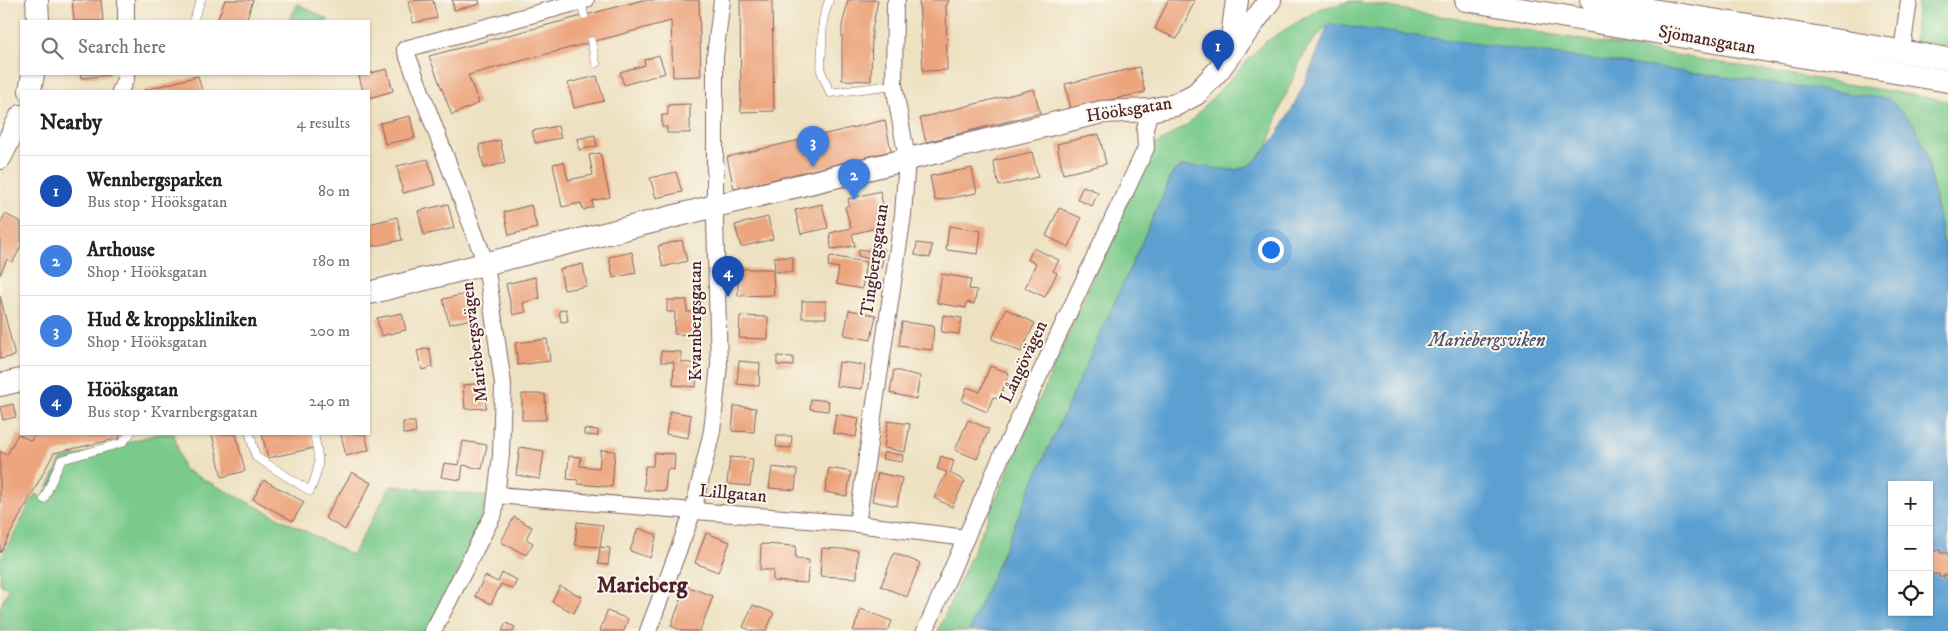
<!DOCTYPE html>
<html lang="en">
<head>
<meta charset="utf-8">
<style>
  body { margin:0; font-family:"IM FELL DW Pica",serif; background:#f2f2f2; color:#222 }
  .controls { position:absolute; right:15px; bottom:15px; display:grid; overflow:hidden; border-radius:0px; box-shadow:0 1px 4px #0004 }
  .controls button { width:45px; height:45px; display:grid; place-items:center; padding:0; border:0; border-bottom:1px solid #e0e0e0; background:#fff; color:#222; font:25px sans-serif }
  .you { position:absolute; left:1270px; top:249px; width:18px; height:18px; margin:-12px; border:4px solid #fff; border-radius:50%; background:#1a73e8; box-shadow:0 0 0 8px #1a73e833 }
  .badge { display:grid; place-items:center; width:32px; height:32px; border-radius:50%; background:#b45309; color:#fff; font-size:16px; font-weight:700 }
  .pin { position:absolute; translate:-50% -41px; filter:drop-shadow(0 1px 2px #0008) }
  .pin::after { content:''; position:absolute; top:26px; width:18px; height:15px; background:inherit; clip-path:polygon(0 0,100% 0,50% 100%) }
  .list { margin:0; padding:0; list-style:none }
  h2 { display:flex; justify-content:space-between; align-items:center; height:65px; margin:0; padding:0 20px; font-size:21px }
  h2 small { font-size:16px; font-weight:400; color:#767676 }
  .list li { display:grid; grid-template-columns:32px 1fr auto; gap:15px; align-items:center; box-sizing:border-box; height:70px; padding:0 20px; border-top:1px solid #e0e0e0 }
  .list b { display:block; font-size:19px; white-space:nowrap }
  .list p { margin:0; font-size:16px; white-space:nowrap; color:#767676 }
  .list em { font-size:16px; font-style:normal; color:#767676 }
  .icon { flex:none; width:28px; height:28px; fill:none; stroke:currentColor; stroke-width:2; stroke-linecap:round; stroke-linejoin:round }
  .map { position:relative; flex:none; width:1948px; height:631px; overflow:hidden }
  .search { position:absolute; background:#fff; box-shadow:0 1px 4px #0004; left:20px; top:20px; width:350px; height:55px; display:flex; align-items:center; gap:12px; box-sizing:border-box; padding:0 18px; border-radius:0px; color:#767676; font-size:19px }
  .panel { position:absolute; background:#fff; box-shadow:0 1px 4px #0004; left:20px; top:90px; width:350px; height:345px; border-radius:0px }
  .map>svg:first-child { display:block }
  .green { fill:#79ca8b; stroke:#62745b }
  .water { fill:#5ca0d1; stroke:#53607e; fill-rule:evenodd }
  .building { fill:#eca47d }
  .lines { fill:none; stroke-linecap:round; stroke-linejoin:round }
  .lane-casing { stroke:#836360; stroke-width:9 }
  .street-casing { stroke:#836360; stroke-width:18 }
  .secondary-casing { stroke:#836360; stroke-width:24 }
  .lane { stroke:#fff; stroke-width:8 }
  .street { stroke:#fff; stroke-width:16 }
  .secondary { stroke:#fff; stroke-width:22 }
  .labels { text-anchor:middle; dominant-baseline:central; stroke-width:4; stroke-linejoin:round; paint-order:stroke }
  .street-label { font-size:18px; fill:#4a1f2b; stroke:#fbf7ec }
  .water-label { font-size:19px; font-style:italic; fill:#51536d; stroke:#fbf7ec }
  .district-label { font-size:22px; font-weight:bold; fill:#4a1f2b; stroke:#fbf7ec }
</style>
</head>
<body>
<div class="map">
<svg width="1948" height="631" viewBox="0 0 1948 631">
  <rect width="100%" height="100%" fill="#fbf7ec"/>
  <filter id="ink" filterUnits="userSpaceOnUse"><feTurbulence type="fractalNoise" baseFrequency=".02" numOctaves="2"/><feDisplacementMap in="SourceGraphic" scale="10" xChannelSelector="R" yChannelSelector="G"/><feConvolveMatrix kernelMatrix="1 2 1 2 8 2 1 2 1" color-interpolation-filters="sRGB"/></filter>
  <filter id="wash" filterUnits="userSpaceOnUse"><feTurbulence type="fractalNoise" baseFrequency=".0096" numOctaves="4" result="noise"/><feDisplacementMap in="SourceGraphic" scale="20" xChannelSelector="R" yChannelSelector="G"/><feGaussianBlur stdDeviation="1.12" result="paint"/><feColorMatrix in="noise" values="0 0 0 0 0 0 0 0 0 0 0 0 0 0 0 0 0 1.4 0 .05"/><feComposite in="paint" operator="in"/></filter>
  <g filter="url(#wash)">
    <rect width="100%" height="100%" fill="#eee1c1"/>
    <g class="green">
      <path d="M1918,0H1948V47L1914,41Z"/>
      <path d="M1352,1L1948,101V268L1925,148L1328,24L1305,51L1281,106L1268,146L1254,163L1247,167L1234,170L1182,166L1174,171L1038,471L969,631H938L1150,148L1187,125L1265,42L1319,9Z"/>
      <path d="M298,4L329,20L328,21H289Z"/>
      <path d="M158,434H174L183,469L352,555L391,486L486,496L481,529L427,631H0V607L9,589L0,584V560L35,494L43,498L61,460Z"/>
    </g>
    <path class="water" d="M1328,24L1889,99L1914,124L1925,148L1948,268V631H969L1038,471L1174,171C1184,161 1219,170 1234,170C1274,170 1316,57 1328,24ZM1892,485H1929V612H1892Z"/>
    <g id="blocks">
      <g class="building">
        <path d="M72,0H101L103,21H74Z"/>
        <path d="M225,0H253L246,21H217Z"/>
        <path d="M433,0L437,18L413,23L408,1Z"/>
        <path d="M452,0H479L480,4L454,10Z"/>
        <path d="M643,0H699L701,76L673,77L671,21L468,75L479,103L452,115L429,56Z"/>
        <path d="M740,0H772L774,111L741,112Z"/>
        <path d="M848,0H878L872,30L871,81L842,80V26Z"/>
        <path d="M919,0H949L946,6L947,70L923,71Z"/>
        <path d="M1168,0H1195L1177,39L1155,29Z"/>
        <path d="M659,55L665,73L624,85L620,72L645,65L644,60Z"/>
        <path d="M1139,67L1145,92L1071,109L1065,84Z"/>
        <path d="M387,69L393,91L369,98V91H363L359,76Z"/>
        <path d="M80,74H110V75L81,78Z"/>
        <path d="M198,76L202,91H142Z"/>
        <path d="M597,76L604,101L574,108L568,83Z"/>
        <path d="M1034,89L1040,113L926,142L920,118Z"/>
        <path d="M690,104V133H667V127H662V115H668V105Z"/>
        <path d="M410,116L415,138L385,144L380,123Z"/>
        <path d="M885,120L891,151L734,189L727,157Z"/>
        <path d="M558,126L561,138L535,143L532,131Z"/>
        <path d="M1099,134L1106,164L1063,174L1057,144Z"/>
        <path d="M595,135L597,146L579,150L577,139Z"/>
        <path d="M500,140L505,163L484,168L479,145Z"/>
        <path d="M1032,152L1038,177L999,186L993,161Z"/>
        <path d="M600,153L610,197L592,201L593,207L583,210L581,203L562,207L553,164L564,162L568,180L593,175L589,155Z"/>
        <path d="M428,159L435,185L403,193L397,166Z"/>
        <path d="M972,168L977,193L935,201L930,176Z"/>
        <path d="M676,172L682,192L656,198L650,178Z"/>
        <path d="M1083,186L1098,192L1092,206L1077,199Z"/>
        <path d="M880,191L886,217L878,219L880,227L852,234L855,246L831,249L830,233L851,228L845,207L849,205L848,199Z"/>
        <path d="M448,204L454,228L424,235L418,211Z"/>
        <path d="M822,204L828,228L801,234L795,210Z"/>
        <path d="M531,205L537,228L509,235L504,212Z"/>
        <path d="M1059,208L1081,218L1069,247L1046,236Z"/>
        <path d="M5,214L21,222V246L13,262L7,259L0,275V224Z"/>
        <path d="M397,217L402,240L370,247L369,224Z"/>
        <path d="M768,217L773,239L741,247L735,225Z"/>
        <path d="M949,226L981,231L978,254L946,250Z"/>
        <path d="M682,240L687,261L663,267L658,246Z"/>
        <path d="M917,243L932,245L930,258L915,255Z"/>
        <path d="M870,247L885,249L881,268L869,266L870,259L858,256L859,249L870,251Z"/>
        <path d="M1033,248L1059,260L1053,271L1057,273L1045,297L1025,288L1036,263L1028,260Z"/>
        <path d="M632,252L636,273L613,278L609,257Z"/>
        <path d="M830,256L866,262L862,289L836,284L839,268L828,266Z"/>
        <path d="M774,257H793V272H775Z"/>
        <path d="M583,264L587,286L564,290L560,269Z"/>
        <path d="M738,269H773L774,295L738,296Z"/>
        <path d="M942,274L971,279L969,289L977,290L974,304L967,302L966,308L937,303Z"/>
        <path d="M535,277L540,298L523,303L526,312L513,315L506,284Z"/>
        <path d="M466,294L472,319L449,324L443,299Z"/>
        <path d="M0,296L15,356L0,359Z"/>
        <path d="M667,300H687V312H697V335L674,334L675,312H667Z"/>
        <rect x="802" y="301" width="24" height="17"/>
        <path d="M566,309L568,321L561,322L559,311Z"/>
        <path d="M1006,309L1035,323L1021,352L992,339Z"/>
        <path d="M849,310L876,315L871,340L844,335Z"/>
        <path d="M402,313L406,330L381,336L377,318Z"/>
        <path d="M943,315L962,318L959,334L941,332Z"/>
        <path d="M740,316L768,317V339L739,338Z"/>
        <path d="M902,322L934,326L932,350L899,346Z"/>
        <path d="M547,339L550,361L518,365L515,343Z"/>
        <path d="M429,348L433,367L422,370L417,351Z"/>
        <path d="M661,351L681,352V362L698,364L696,387L673,385L674,362H661Z"/>
        <path d="M777,356L793,357V366L777,365Z"/>
        <path d="M739,361L760,363L759,386L737,384Z"/>
        <path d="M839,362L865,365L862,389L836,386Z"/>
        <path d="M990,366L1009,373L999,399L993,397L987,412L962,401L967,387L980,392Z"/>
        <path d="M894,370L920,376L916,399L890,393Z"/>
        <path d="M485,383L486,408L465,409L463,385Z"/>
        <path d="M522,394H545L546,420H522Z"/>
        <path d="M811,399L829,401L828,411L810,409Z"/>
        <path d="M13,404L16,417L3,420L0,407Z"/>
        <path d="M734,406L756,408L754,432L732,431Z"/>
        <path d="M670,411L691,415L688,438L666,434Z"/>
        <path d="M836,414L859,418L856,437L833,433Z"/>
        <path d="M968,420L989,429L977,459L955,450Z"/>
        <path d="M888,421L910,424L905,452L884,448Z"/>
        <path d="M403,422H415L416,433L403,434Z"/>
        <path d="M584,429L598,430V436L584,435Z"/>
        <path d="M18,434L31,441L35,434H119L120,438L54,453L0,553V451L7,455Z"/>
        <path d="M212,434H236L245,471L222,477Z"/>
        <path d="M262,434H311L314,448L268,458Z"/>
        <path d="M341,434H365L369,450L346,456Z"/>
        <path d="M777,436H792L791,448L776,447Z"/>
        <path d="M463,441L487,445L482,469L463,465L461,480L441,477L444,463L459,465Z"/>
        <path d="M520,447L544,451L540,479L516,475Z"/>
        <path d="M601,450L615,451L612,487L578,484V480L567,479L569,456L581,457L580,466L599,468Z"/>
        <path d="M884,452L903,455L902,462L882,459Z"/>
        <path d="M654,453L675,454L674,470L667,469L665,491L644,490L645,466H653Z"/>
        <path d="M941,456L954,461L950,473L965,481L952,507L934,498L947,472L937,469Z"/>
        <path d="M730,457L753,459L750,486L727,484Z"/>
        <path d="M772,467L797,470L795,490L769,488Z"/>
        <path d="M829,468L851,472L847,496L825,492Z"/>
        <path d="M352,472L371,483L345,530L325,518Z"/>
        <path d="M878,473L902,478L897,506L872,501Z"/>
        <path d="M264,480L304,502L293,521L253,499Z"/>
        <path d="M514,517L532,527L526,539L533,543L526,555L501,542Z"/>
        <path d="M577,522L603,525L600,547L575,545Z"/>
        <path d="M638,528L657,535L650,558L630,551Z"/>
        <path d="M706,533L730,542L718,572L695,563Z"/>
        <path d="M761,544L796,546L795,559L809,560L807,583L773,581V570H760Z"/>
        <path d="M600,547L610,548L608,565L598,564Z"/>
        <path d="M822,548L858,550L857,578L820,576Z"/>
        <path d="M1935,550H1940V553H1948V575H1944V577H1939V574H1929V552H1935Z"/>
        <path d="M894,553L920,563L907,597L881,586Z"/>
        <path d="M502,573L517,580L513,589L501,584L491,604L475,596L485,576L498,582Z"/>
        <path d="M560,586L582,597L574,613L552,602Z"/>
        <path d="M686,586L713,596L700,631H683L671,626Z"/>
        <path d="M753,605L774,613L766,631H752L743,627Z"/>
        <path d="M861,609L892,621L888,631H853Z"/>
        <path d="M607,611L628,619L624,631H600Z"/>
        <path d="M506,623L515,627L513,631H502Z"/>
      </g>
    </g>
  </g>
  <g filter="url(#ink)">
    <use href="#blocks" fill-opacity="0" stroke="#836360" stroke-width="1"/>
    <g class="lines">
      <g class="lane-casing">
        <g id="lane">
          <path d="M829,0L823,20L821,71L830,93L894,85"/>
          <path d="M581,1L584,15"/>
          <path d="M193,21L201,0"/>
          <path d="M591,41L596,63"/>
          <path d="M250,434L256,457L310,491C321,465 320,461 314,434"/>
          <path d="M44,499L61,460L122,443L130,434"/>
        </g>
      </g>
      <g class="street-casing">
        <g id="street">
          <path d="M126,21V0"/>
          <path d="M1902,51L1909,0"/>
          <path d="M120,91L126,78V74"/>
          <path d="M497,495L857,524L966,538"/>
          <path d="M857,524L903,215L907,159L894,85L895,4L897,0"/>
          <path d="M433,631L494,513L501,455L503,384L486,264L405,49L586,0"/>
          <path d="M648,631L693,511L712,431L719,365L715,219V56L722,0"/>
          <path d="M925,631L1002,455L1146,148L1145,129L1150,110"/>
        </g>
      </g>
      <g class="secondary-casing">
        <g id="secondary">
          <path d="M37,0L38,21"/>
          <path d="M1466,0L1948,81"/>
          <path d="M1591,0L1948,59"/>
          <path d="M1230,51L1237,0"/>
          <path d="M30,91L33,74"/>
          <path d="M0,158L21,116"/>
          <path d="M369,293L715,206L1102,112L1150,110L1175,105L1196,94L1218,71L1270,0"/>
          <path d="M0,385L21,380"/>
        </g>
      </g>
      <use href="#lane" class="lane"/>
      <use href="#street" class="street"/>
      <use href="#secondary" class="secondary"/>
    </g>
  </g>
  <g class="labels">
    <g class="street-label">
      <text transform="translate(1707 40) rotate(10)">Sjömansgatan</text>
      <text transform="translate(1129 110) rotate(-9)">Hööksgatan</text>
      <text transform="translate(875 260) rotate(-82)">Tingbergsgatan</text>
      <text transform="translate(696 321) rotate(-90)">Kvarnbergsgatan</text>
      <text transform="translate(475 342) rotate(-97)">Mariebergsvägen</text>
      <text transform="translate(1024 362) rotate(-65)">Långövägen</text>
      <text transform="translate(733 494) rotate(5)">Lillgatan</text>
    </g>
    <g class="water-label">
      <text x="1487" y="340">Mariebergsviken</text>
    </g>
    <g class="district-label">
      <text x="642" y="585">Marieberg</text>
    </g>
  </g>
</svg>
<div class="controls">
<button>+</button>
<button>−</button>
<button><svg class="icon" aria-label="locate" viewBox="0 0 24 24"><circle cx="12" cy="12" r="6"/><path d="M12 2v4M12 18v4M2 12h4M18 12h4"/></svg></button>
</div>
<div class="you"></div>
<div class="pin badge" style="left:1218px;top:71px;background:#1a4fb4">1</div>
<div class="pin badge" style="left:854px;top:200px;background:#3f7fe0">2</div>
<div class="pin badge" style="left:813px;top:167px;background:#3f7fe0">3</div>
<div class="pin badge" style="left:728px;top:297px;background:#1a4fb4">4</div>
<div class="search"><svg class="icon" aria-label="search" viewBox="0 0 24 24"><circle cx="10" cy="10" r="6"/><path d="M15 15l6 6"/></svg>Search here</div>
<section class="panel">
<h2>Nearby<small>4 results</small></h2>
<ul class="list">
<li><span class="badge" style="background:#1a4fb4">1</span><div><b>Wennbergsparken</b><p>Bus stop · Hööksgatan</p></div><em>80 m</em></li>
<li><span class="badge" style="background:#3f7fe0">2</span><div><b>Arthouse</b><p>Shop · Hööksgatan</p></div><em>180 m</em></li>
<li><span class="badge" style="background:#3f7fe0">3</span><div><b>Hud &amp; kroppskliniken</b><p>Shop · Hööksgatan</p></div><em>200 m</em></li>
<li><span class="badge" style="background:#1a4fb4">4</span><div><b>Hööksgatan</b><p>Bus stop · Kvarnbergsgatan</p></div><em>240 m</em></li>
</ul>
</section>
</div>
</body>
</html>
